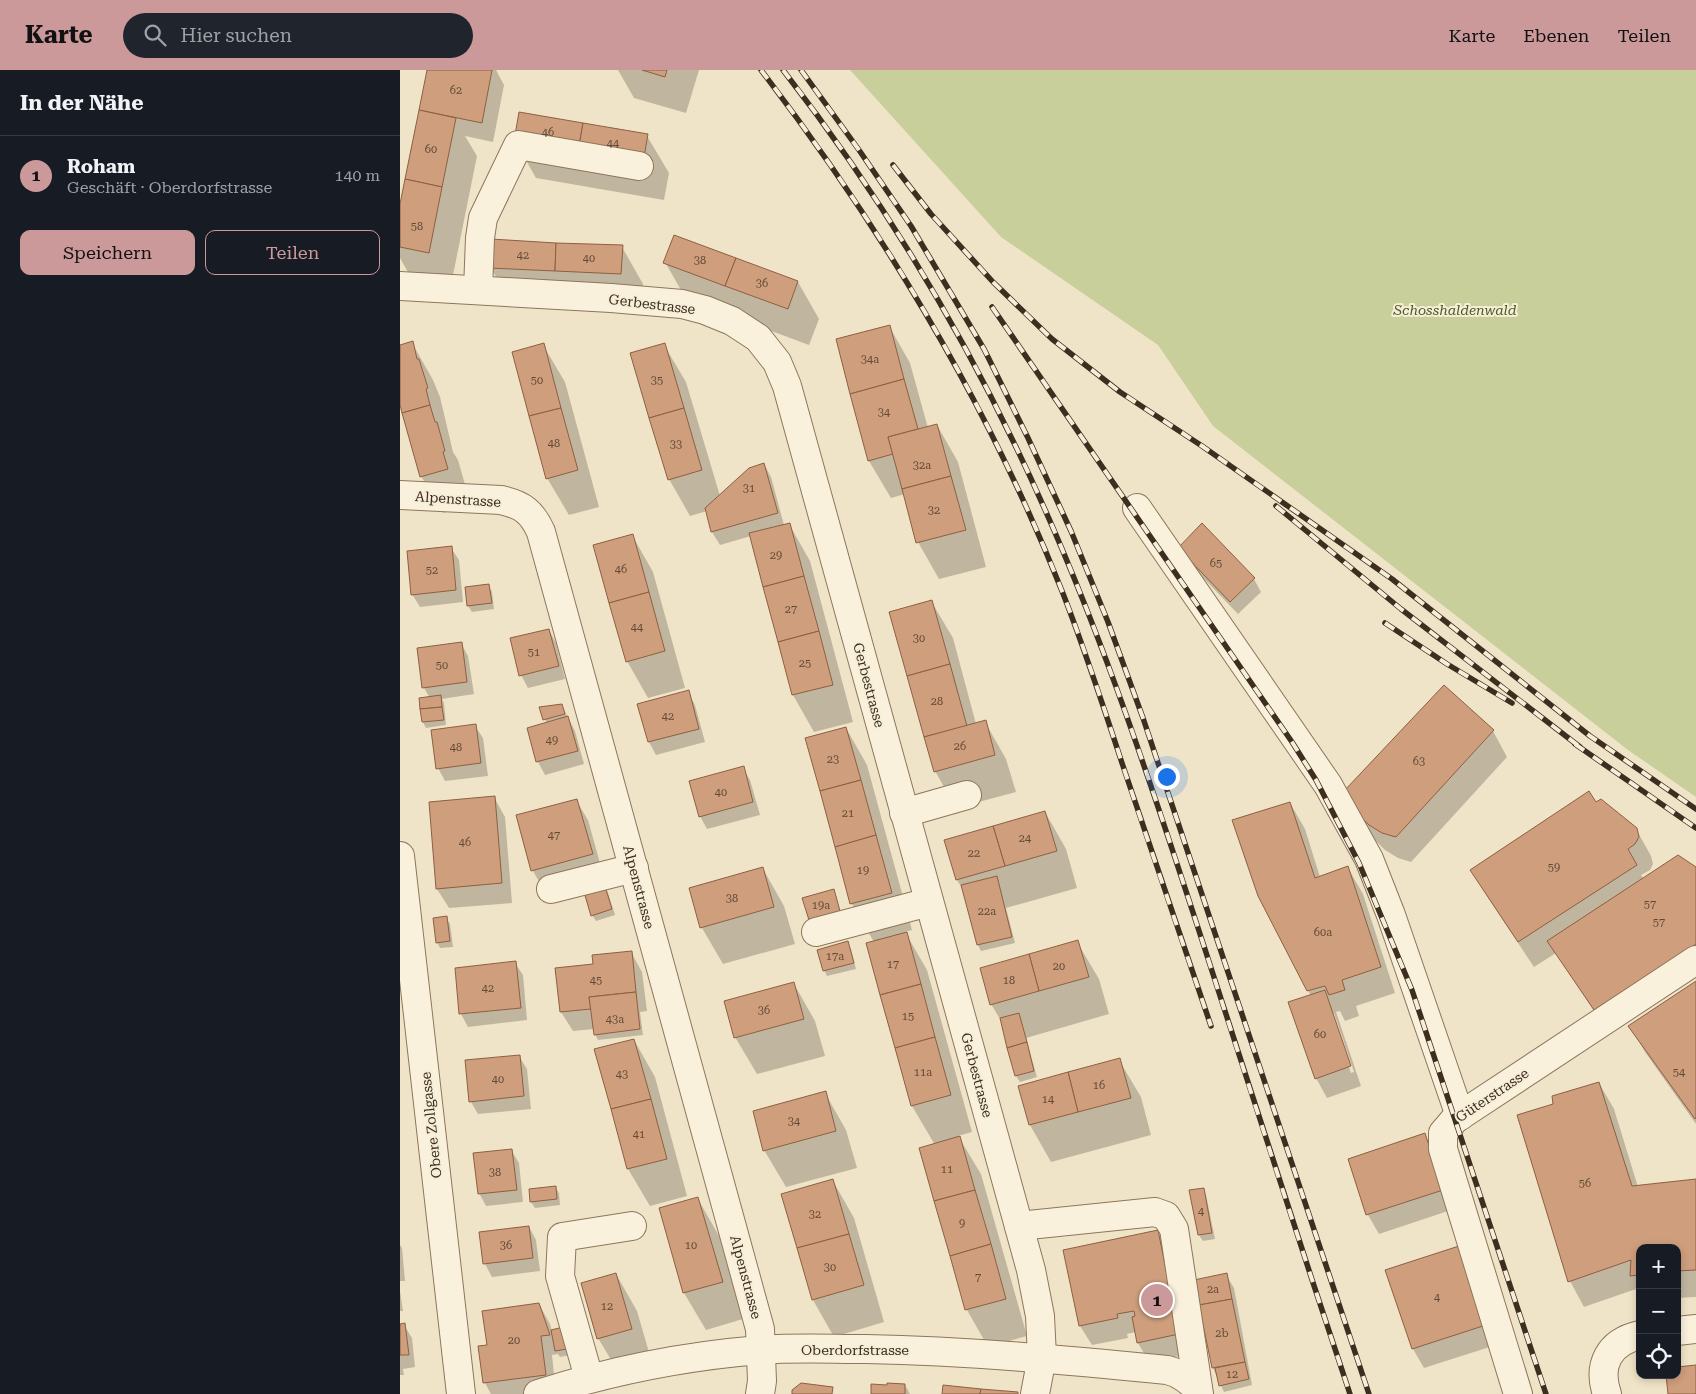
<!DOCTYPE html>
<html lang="de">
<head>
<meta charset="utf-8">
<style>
  body { margin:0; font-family:"Roboto Serif",serif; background:#20242c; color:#f1f3f6 }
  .controls { position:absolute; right:15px; bottom:15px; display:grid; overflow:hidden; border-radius:10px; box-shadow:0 2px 8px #0003 }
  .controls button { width:45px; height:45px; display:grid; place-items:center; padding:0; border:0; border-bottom:1px solid #363941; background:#171b24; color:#f1f3f6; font:25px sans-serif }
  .you { position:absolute; left:766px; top:706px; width:18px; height:18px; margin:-12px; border:4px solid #fff; border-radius:50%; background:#1a73e8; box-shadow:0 0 0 8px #1a73e833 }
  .badge { display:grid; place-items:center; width:32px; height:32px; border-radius:50%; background:#cc999b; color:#111; font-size:16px; font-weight:700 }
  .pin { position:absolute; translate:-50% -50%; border:2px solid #fff; box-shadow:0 1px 5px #0006 }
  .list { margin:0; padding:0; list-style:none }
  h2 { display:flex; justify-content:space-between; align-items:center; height:65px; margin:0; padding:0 20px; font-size:21px }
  h2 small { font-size:16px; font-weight:400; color:#9ea1a6 }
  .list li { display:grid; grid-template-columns:32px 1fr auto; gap:15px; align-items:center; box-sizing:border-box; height:80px; padding:0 20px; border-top:1px solid #363941 }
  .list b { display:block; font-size:19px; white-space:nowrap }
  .list p { margin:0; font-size:16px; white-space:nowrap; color:#9ea1a6 }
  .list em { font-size:16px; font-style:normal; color:#9ea1a6 }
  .actions { display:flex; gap:10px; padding:15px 20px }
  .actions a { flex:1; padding:11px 0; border:1px solid #cc999b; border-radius:10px; text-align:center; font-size:18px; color:#cc999b }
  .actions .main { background:#cc999b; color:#111 }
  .icon { flex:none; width:28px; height:28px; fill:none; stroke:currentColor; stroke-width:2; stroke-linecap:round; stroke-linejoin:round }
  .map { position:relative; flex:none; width:1296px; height:1324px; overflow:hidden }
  header { display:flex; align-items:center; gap:30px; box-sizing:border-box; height:70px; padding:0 25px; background:#cc999b; color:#111 }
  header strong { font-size:24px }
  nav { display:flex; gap:28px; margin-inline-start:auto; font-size:18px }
  .search { width:350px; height:45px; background:#20242c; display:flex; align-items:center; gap:12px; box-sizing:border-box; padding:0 18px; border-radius:28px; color:#9ea1a6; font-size:19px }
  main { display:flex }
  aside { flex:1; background:#171b24 }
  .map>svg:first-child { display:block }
  .green { fill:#c9cf9b }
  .shadow { fill:#0003; fill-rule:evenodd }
  .building { fill:#cf9f7d; stroke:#8d5f41 }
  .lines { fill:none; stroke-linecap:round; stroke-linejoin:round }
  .minor-casing { stroke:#8d765c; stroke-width:30 }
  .minor { stroke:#faf1dc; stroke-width:28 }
  .rail-casing { stroke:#3d2e20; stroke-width:5.5 }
  .rail { stroke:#f7eed8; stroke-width:4; stroke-dasharray:11; stroke-linecap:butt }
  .labels { text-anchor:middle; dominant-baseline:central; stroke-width:4; stroke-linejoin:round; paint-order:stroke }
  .number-label { font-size:11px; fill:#624a37 }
  .street-label { font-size:14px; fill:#3d2e20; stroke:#f7eed8 }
  .park-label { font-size:14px; font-style:italic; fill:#4d5a26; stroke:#f7eed8 }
</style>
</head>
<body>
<header>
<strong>Karte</strong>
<div class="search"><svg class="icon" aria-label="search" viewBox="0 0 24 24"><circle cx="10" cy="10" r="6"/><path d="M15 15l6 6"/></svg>Hier suchen</div>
<nav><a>Karte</a><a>Ebenen</a><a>Teilen</a></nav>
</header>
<main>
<aside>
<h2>In der Nähe<small></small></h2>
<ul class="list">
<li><span class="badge">1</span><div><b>Roham</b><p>Geschäft · Oberdorfstrasse</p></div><em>140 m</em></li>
</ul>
<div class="actions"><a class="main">Speichern</a><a>Teilen</a></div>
</aside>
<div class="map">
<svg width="1296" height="1324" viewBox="0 0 1296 1324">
  <rect width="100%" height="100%" fill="#f0e4c8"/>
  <path class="green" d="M450,0H1296V727L1228,680L813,356L758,275L601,167Z"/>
  <g class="shadow">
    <path d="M28,0H96L104,15L93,72L65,66L77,86L50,220L14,213L0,188V140Z"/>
    <path d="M218,0H299L286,43L234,28Z"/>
    <path d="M247,66L269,103L264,130L136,108L115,71Z"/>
    <path d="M222,177L243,214L242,241L112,235L91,198Z"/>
    <path d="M265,192L398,212L419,249L409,275L286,229Z"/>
    <path d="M489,256L510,293L528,358L537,355L558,392L586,497L539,509L518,472L505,424L491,428L469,391L437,270Z"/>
    <path d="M12,273L33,310L40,327L53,382L58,390L66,418L68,436L43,443L21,406L0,331V276Z"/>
    <path d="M143,275L165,312L199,437L169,445L147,408Z"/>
    <path d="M264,275L286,312L320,426L364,394L371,407L384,455L389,454L410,491L453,652L414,662L393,625L351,466L320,475L312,462L307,441L290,446L269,409Z"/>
    <path d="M232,465L253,502L285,618L248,628L227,591Z"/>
    <path d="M51,478L59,490L63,532L20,537L12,524Z"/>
    <path d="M779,478L854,509L861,522L838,544L787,491Z"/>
    <path d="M89,516L92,522L94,539L72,542L68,536Z"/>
    <path d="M531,531L553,568L576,654L585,652L606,689L616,722L556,738L535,701Z"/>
    <path d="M149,560L156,573L165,609L128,618L121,605Z"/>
    <path d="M61,573L68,586L74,624L42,629L44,633L46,655L26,658L23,652L30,628L24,618Z"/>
    <path d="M288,622L295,635L305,672L256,685L249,672L239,635Z"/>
    <path d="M162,636L175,661L184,694L145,705L138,692L129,659L147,654L141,638Z"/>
    <path d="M75,656L83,668L88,706L45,711L38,698Z"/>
    <path d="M446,658L467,695L512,860L505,862L527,900L572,1062L558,1066L581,1104L627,1266L588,1277L567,1240L520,1079L535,1075L512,1036L474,872L452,834L406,669Z"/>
    <path d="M1093,661L1107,687L1011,792L998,788L985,780L973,768L945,721Z"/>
    <path d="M343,698L350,710L360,745L307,759L300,746Z"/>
    <path d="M94,727L105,747L112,833L49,838L37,819Z"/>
    <path d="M176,730L188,750L203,804L144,820L133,801L117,746Z"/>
    <path d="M890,733L905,759L920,807L948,798L963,824L995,923L956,936L959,946L945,951L940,941L936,942L961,1016L927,1028L916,1008L911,926L859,826ZM931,943H934L954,1002L951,1003Z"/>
    <path d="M1196,733L1236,759L1251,786L1253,794L1250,800L1241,805L1244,809L1296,799V900L1206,959L1156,883L1134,897L1087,826L1072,800Z"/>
    <path d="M645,742L666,779L677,818L606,838L615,873L581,881L578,875L565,823L557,810Z"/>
    <path d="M363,799L384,836L395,874L323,894L302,858Z"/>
    <path d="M205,817L208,823L215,845L196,851L192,845Z"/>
    <path d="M46,848L50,854L53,877L40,878L37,872Z"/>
    <path d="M677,872L699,909L709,944L626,968L637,1007L620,1012L616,1006L603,954L591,934Z"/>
    <path d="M447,873L451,879L456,899L427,906L424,900Z"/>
    <path d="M231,882L242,902L247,941L240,942L243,965L198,970L195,964L194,959L173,961L161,942L195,895Z"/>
    <path d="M115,893L123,905L127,950L68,957L61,944Z"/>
    <path d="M1296,913V1054L1245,982L1230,956Z"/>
    <path d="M394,914L415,951L425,986L357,1004L335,967Z"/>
    <path d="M234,970L255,1007L287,1126L250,1136L228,1099L196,980Z"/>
    <path d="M119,986L127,999L131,1039L78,1044L71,1032Z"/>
    <path d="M719,990L741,1027L751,1065L651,1092L630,1055L619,1017Z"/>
    <path d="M1199,1013L1214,1039L1238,1117L1296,1111V1227L1277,1228V1178H1240V1220L1239,1218L1184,1237L1170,1211L1155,1035Z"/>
    <path d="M425,1023L446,1060L457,1098L386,1117L364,1080Z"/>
    <path d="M1024,1065L1035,1084L1054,1139L979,1164L968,1145L949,1089Z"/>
    <path d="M111,1080L119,1093L123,1132L86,1136L79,1123Z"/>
    <path d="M433,1111L454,1148L484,1252L434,1267L413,1230L383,1125Z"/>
    <path d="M155,1117L159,1123L160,1135L135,1138L131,1132Z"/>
    <path d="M803,1119L806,1125L815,1169L803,1171L799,1165L791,1121Z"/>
    <path d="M298,1129L319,1166L343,1249L306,1260L284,1223Z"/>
    <path d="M129,1157L136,1170L140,1201L92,1207L85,1194L81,1163Z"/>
    <path d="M757,1162L769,1181L790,1284L749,1292L738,1273L736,1262L727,1264L728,1268L692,1275L680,1256Z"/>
    <path d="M0,1175L2,1178L5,1211H0Z"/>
    <path d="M1062,1176L1099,1274L1024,1298L1013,1279L987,1201Z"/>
    <path d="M216,1204L237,1241L253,1296L220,1305L198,1268Z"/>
    <path d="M826,1205L834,1218L852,1315L824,1322L813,1298L796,1211Z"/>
    <path d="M0,1221L3,1241H0Z"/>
    <path d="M139,1234L150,1254L152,1261L162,1259L170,1285L160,1287L158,1284L152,1285L156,1324H91L85,1313L80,1277L89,1276Z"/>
    <path d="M0,1255H4L12,1268L15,1297L3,1299L4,1305H0Z"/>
    <path d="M505,1315L510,1324H472Z"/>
  </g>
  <g class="building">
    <path d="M27,0H92L82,53L19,40Z"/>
    <path d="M242,0H267L265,7Z"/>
    <path d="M19,40L56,48L42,117L5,109Z"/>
    <path d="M119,42L183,53L178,82L114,71Z"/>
    <path d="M183,53L248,64L243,93L178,82Z"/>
    <path d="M5,109L42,117L29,183L0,177V134Z"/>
    <path d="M274,165L336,188L325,216L263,193Z"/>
    <path d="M91,169L156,173L155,201L89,198Z"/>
    <path d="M156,173L223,175L221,204L155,201Z"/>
    <path d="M336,188L398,211L388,239L325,216Z"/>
    <path d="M490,255L504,309L450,324L436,269Z"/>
    <path d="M13,271L17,289H19L28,318L26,319L30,335L2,343L0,335V275Z"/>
    <path d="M144,273L161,338L129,346L112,282Z"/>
    <path d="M265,273L284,338L249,348L230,283Z"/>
    <path d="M504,309L518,359L488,367L493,384L468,391L450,324Z"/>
    <path d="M30,335L35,352H37L45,381L43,382L48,399L20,407L2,343Z"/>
    <path d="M161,338L178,400L146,409L129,346Z"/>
    <path d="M284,338L302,400L268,410L249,348Z"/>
    <path d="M537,354L551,406L502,419L488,367Z"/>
    <path d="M364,393L378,443L311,462L305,438L349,398Z"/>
    <path d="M551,406L566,460L516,473L502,419Z"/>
    <path d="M390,453L404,506L363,517L349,463Z"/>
    <path d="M802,453L855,508L830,532L778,478Z"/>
    <path d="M233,464L249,522L209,533L193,475Z"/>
    <path d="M52,476L56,520L11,525L7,481Z"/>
    <path d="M404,506L419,561L378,572L363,517Z"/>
    <path d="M89,514L92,533L67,536L65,517Z"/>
    <path d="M249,522L265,581L226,592L209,533Z"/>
    <path d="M532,530L550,594L507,606L489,542Z"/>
    <path d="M149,559L159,596L119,606L110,568Z"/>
    <path d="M419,561L433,615L392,625L378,572Z"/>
    <path d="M62,572L67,612L22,618L17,578Z"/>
    <path d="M550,594L567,656L524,667L507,606Z"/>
    <path d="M1044,615L1094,660L996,767L982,763L969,755L956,742L944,721Z"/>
    <path d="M289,620L299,659L248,672L237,634Z"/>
    <path d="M41,625L42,637L20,639L19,628Z"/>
    <path d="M162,634L165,644L143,650L139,637Z"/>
    <path d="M42,637L44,650L22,652L20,639Z"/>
    <path d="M168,646L178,681L136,692L127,658Z"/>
    <path d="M586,650L595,685L534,702L524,667Z"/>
    <path d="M76,654L81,693L36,699L31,660Z"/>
    <path d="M446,657L461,710L420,721L405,668Z"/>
    <path d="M344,696L353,732L299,747L289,711Z"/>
    <path d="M461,710L476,765L435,777L420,721Z"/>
    <path d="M1189,721L1196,732L1201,729L1237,758L1239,767L1235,774L1228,779L1237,795L1118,872L1070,800Z"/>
    <path d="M95,726L102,813L36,819L29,732Z"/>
    <path d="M177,729L193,784L131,801L116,745Z"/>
    <path d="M890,732L915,808L948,796L981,897L942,910L945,920L929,925L925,916L907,921L858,826L832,750Z"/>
    <path d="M645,741L657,781L605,796L593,756Z"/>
    <path d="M593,756L605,796L556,810L544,770Z"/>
    <path d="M476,765L492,823L450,834L435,777Z"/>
    <path d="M1278,785L1296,797V874L1194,940L1147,871Z"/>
    <path d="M363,797L374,837L300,858L289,818Z"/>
    <path d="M597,806L612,867L577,875L561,815Z"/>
    <path d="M205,816L212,839L191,846L184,822Z"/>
    <path d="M434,819L440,841L409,850L402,828Z"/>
    <path d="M47,846L50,871L36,873L33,848Z"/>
    <path d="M507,862L521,914L480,925L466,873Z"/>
    <path d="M678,870L689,907L639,921L629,884Z"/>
    <path d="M448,871L454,893L423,901L417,880Z"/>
    <path d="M232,881L236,922L189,927L191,939L160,942L155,898L193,894L192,885Z"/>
    <path d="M629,884L639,921L590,935L580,898Z"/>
    <path d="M116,891L121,938L59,944L55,898Z"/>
    <path d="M1296,911V1048L1295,1049L1228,956Z"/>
    <path d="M394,912L404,949L334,968L324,931Z"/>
    <path d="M521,914L535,967L495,978L480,925Z"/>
    <path d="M925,920L951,996L915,1009L888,932Z"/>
    <path d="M236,922L240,959L194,965L189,927Z"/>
    <path d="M619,943L627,972L607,978L600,948Z"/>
    <path d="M535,967L551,1025L511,1036L495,978Z"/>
    <path d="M234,969L251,1029L211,1039L194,979Z"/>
    <path d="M627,972L634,1001L615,1006L607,978Z"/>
    <path d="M120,985L124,1026L69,1032L65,990Z"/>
    <path d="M720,988L731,1028L678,1042L668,1002Z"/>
    <path d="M668,1002L678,1042L629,1055L618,1016Z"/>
    <path d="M1199,1012L1232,1116L1296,1109V1200L1277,1201V1178H1240V1205L1230,1206L1231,1190L1168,1212L1117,1045L1153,1034L1152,1026Z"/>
    <path d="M426,1021L436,1061L363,1081L353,1041Z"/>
    <path d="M251,1029L267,1089L227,1099L211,1039Z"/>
    <path d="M1025,1063L1043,1120L966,1145L948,1089Z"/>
    <path d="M560,1066L575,1120L534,1131L519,1078Z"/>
    <path d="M112,1079L117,1120L78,1124L73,1083Z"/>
    <path d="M433,1109L449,1164L397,1178L381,1124Z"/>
    <path d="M156,1116L157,1129L130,1132L129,1119Z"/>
    <path d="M804,1118L812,1163L798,1165L789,1120Z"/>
    <path d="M575,1120L591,1174L550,1186L534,1131Z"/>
    <path d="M298,1127L323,1212L283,1223L259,1138Z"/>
    <path d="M129,1156L133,1188L83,1194L79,1162Z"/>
    <path d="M758,1160L779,1264L737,1273L732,1247L735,1246L734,1241L717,1244L718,1248L679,1256L663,1180Z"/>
    <path d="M449,1164L464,1215L412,1230L397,1178Z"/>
    <path d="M591,1174L606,1229L565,1240L550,1186Z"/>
    <path d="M1062,1175L1089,1254L1012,1279L985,1200Z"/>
    <path d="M216,1203L232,1259L197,1269L181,1213Z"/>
    <path d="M827,1203L832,1229L799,1235L794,1210Z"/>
    <path d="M832,1229L845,1292L812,1298L799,1235Z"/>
    <path d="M139,1233L150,1265L141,1266L146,1305L83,1313L78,1276L87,1275L82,1241Z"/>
    <path d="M5,1253L9,1285H0V1254Z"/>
    <path d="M163,1257L167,1279L155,1281L151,1260Z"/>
    <path d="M845,1292L849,1309L819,1316L815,1298Z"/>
    <path d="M1296,1295V1324H1268L1266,1305H1277V1297Z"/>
    <path d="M401,1313L433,1317L432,1324H392V1320Z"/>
    <path d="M487,1313L505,1314V1324H471V1314L487,1315Z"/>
    <path d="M543,1315L581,1319L580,1324H542Z"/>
    <path d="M581,1319L618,1322V1324H580Z"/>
  </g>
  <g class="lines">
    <g class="minor-casing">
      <g id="minor">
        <path d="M0,216L211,228L282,234L305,240L332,251L358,268L377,292L387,316L631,1200L640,1246L642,1287L635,1324"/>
        <path d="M78,220L80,168L83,148L118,75L239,96"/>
        <path d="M0,425L101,430C123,435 132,442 141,462L360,1259L362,1311L360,1324"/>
        <path d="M737,438L928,715L969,789L991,845L1060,1046"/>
        <path d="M504,743L567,725"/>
        <path d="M0,786L61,1324"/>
        <path d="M151,819L234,798"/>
        <path d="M416,862L529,832"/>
        <path d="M619,1156L755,1142L766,1146L774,1159L799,1324"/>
        <path d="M1277,1261L1296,1259"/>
        <path d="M189,1308L160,1206L162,1167L232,1156"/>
        <path d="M138,1324C210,1301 285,1286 360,1280C395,1277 431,1279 466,1279C568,1281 666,1290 767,1300C780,1303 788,1310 798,1319"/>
        <path d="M1118,1324L1043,1079V1063L1055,1049L1296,890"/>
        <path d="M1207,1324C1197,1295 1209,1272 1240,1265"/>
      </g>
    </g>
    <use href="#minor" class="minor"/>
    <g class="rail-casing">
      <g id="rail">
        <path d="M361,0C484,161 587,332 662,521C684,577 703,635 722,693C751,780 781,868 811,956"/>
        <path d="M383,0C474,117 552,244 616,377C692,534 747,701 801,867C850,1019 899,1172 950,1324"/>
        <path d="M401,0L459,80L511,156L584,279L628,368L671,461L708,552L743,648L969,1324"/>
        <path d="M493,95L531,144L593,212L652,269L720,322L802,376L992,509L1190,666L1296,739"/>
        <path d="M592,237L892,672L916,710L959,793L1012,920L1146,1324"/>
        <path d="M876,436L1001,539L1180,677"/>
        <path d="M985,553L1047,594L1112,633"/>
        <path d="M1175,674L1296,758"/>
      </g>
    </g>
    <use href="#rail" class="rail"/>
  </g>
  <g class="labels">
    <g class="number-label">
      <text x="56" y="20">62</text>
      <text x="148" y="62">46</text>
      <text x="213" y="73">44</text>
      <text x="31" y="79">60</text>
      <text x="17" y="156">58</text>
      <text x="123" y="185">42</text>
      <text x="189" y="188">40</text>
      <text x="300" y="190">38</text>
      <text x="362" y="213">36</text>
      <text x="470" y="289">34a</text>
      <text x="137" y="310">50</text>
      <text x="257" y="310">35</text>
      <text x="484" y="342">34</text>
      <text x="154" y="373">48</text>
      <text x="276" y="374">33</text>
      <text x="522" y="395">32a</text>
      <text x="349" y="418">31</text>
      <text x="534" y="440">32</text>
      <text x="376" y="485">29</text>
      <text x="816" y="493">65</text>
      <text x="221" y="499">46</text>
      <text x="32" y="500">52</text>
      <text x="391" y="539">27</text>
      <text x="237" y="557">44</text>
      <text x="519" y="568">30</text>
      <text x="134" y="582">51</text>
      <text x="405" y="593">25</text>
      <text x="42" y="595">50</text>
      <text x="537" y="631">28</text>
      <text x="268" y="646">42</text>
      <text x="152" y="670">49</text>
      <text x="560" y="676">26</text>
      <text x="56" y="677">48</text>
      <text x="433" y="689">23</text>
      <text x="1019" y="691">63</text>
      <text x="321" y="722">40</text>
      <text x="448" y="743">21</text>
      <text x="154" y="765">47</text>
      <text x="625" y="768">24</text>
      <text x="65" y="772">46</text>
      <text x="574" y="783">22</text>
      <text x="1154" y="797">59</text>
      <text x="463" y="800">19</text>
      <text x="332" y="828">38</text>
      <text x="1250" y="834">57</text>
      <text x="421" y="835">19a</text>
      <text x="587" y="841">22a</text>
      <text x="1259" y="852">57</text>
      <text x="923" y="862">60a</text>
      <text x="435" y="886">17a</text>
      <text x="493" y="894">17</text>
      <text x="659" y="896">20</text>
      <text x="196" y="910">45</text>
      <text x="609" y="910">18</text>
      <text x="88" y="918">42</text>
      <text x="364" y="940">36</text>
      <text x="508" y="946">15</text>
      <text x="215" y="949">43a</text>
      <text x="920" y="964">60</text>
      <text x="523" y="1002">11a</text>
      <text x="1279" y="1002">54</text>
      <text x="222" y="1004">43</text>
      <text x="98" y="1009">40</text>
      <text x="699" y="1015">16</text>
      <text x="648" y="1029">14</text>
      <text x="394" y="1051">34</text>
      <text x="239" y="1064">41</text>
      <text x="547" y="1099">11</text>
      <text x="95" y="1102">38</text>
      <text x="1185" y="1113">56</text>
      <text x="801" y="1141">4</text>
      <text x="415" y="1144">32</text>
      <text x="562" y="1153">9</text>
      <text x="106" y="1175">36</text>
      <text x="291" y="1175">10</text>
      <text x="430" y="1197">30</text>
      <text x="578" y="1207">7</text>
      <text x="813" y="1219">2a</text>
      <text x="1037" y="1227">4</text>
      <text x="207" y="1236">12</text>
      <text x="822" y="1263">2b</text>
      <text x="114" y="1270">20</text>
      <text x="832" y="1304">12</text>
    </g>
    <g class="street-label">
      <text transform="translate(252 234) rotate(7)">Gerbestrasse</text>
      <text transform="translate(58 429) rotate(4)">Alpenstrasse</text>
      <text transform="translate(469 615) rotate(75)">Gerbestrasse</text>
      <text transform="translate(239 817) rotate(75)">Alpenstrasse</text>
      <text transform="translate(577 1005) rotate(75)">Gerbestrasse</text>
      <text transform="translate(1092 1025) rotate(-34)">Güterstrasse</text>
      <text transform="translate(31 1055) rotate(-96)">Obere Zollgasse</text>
      <text transform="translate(346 1207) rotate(75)">Alpenstrasse</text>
      <text x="455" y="1280">Oberdorfstrasse</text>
    </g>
    <g class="park-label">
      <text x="1055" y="240">Schosshaldenwald</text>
    </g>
  </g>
</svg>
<div class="controls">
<button>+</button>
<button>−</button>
<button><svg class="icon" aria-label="locate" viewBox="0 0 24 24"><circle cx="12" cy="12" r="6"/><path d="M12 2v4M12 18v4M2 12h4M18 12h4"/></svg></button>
</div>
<div class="you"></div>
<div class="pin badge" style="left:757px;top:1230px">1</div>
</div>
</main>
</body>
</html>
